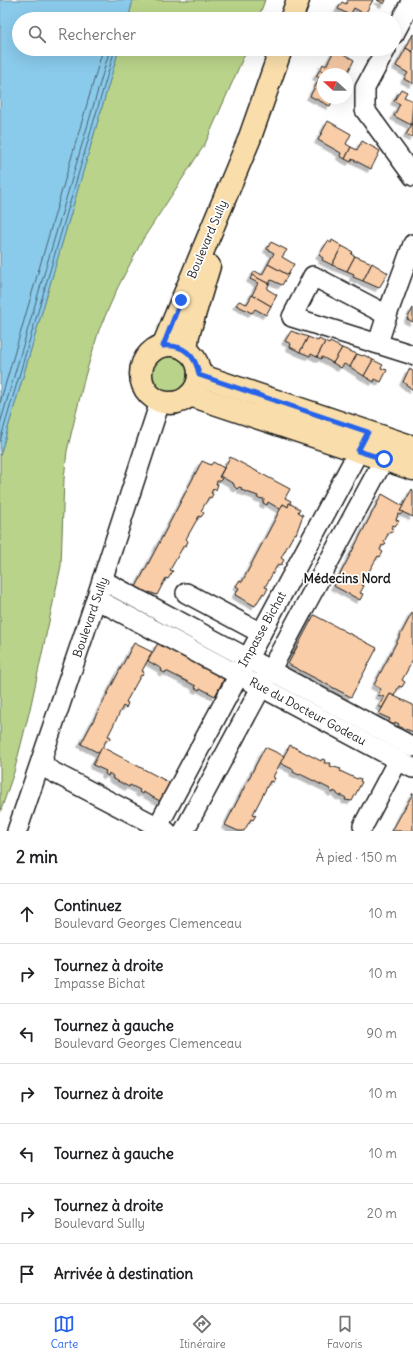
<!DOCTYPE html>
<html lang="fr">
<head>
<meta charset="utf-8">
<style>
  body { margin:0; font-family:Delius,sans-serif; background:#f2f2f2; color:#202124 }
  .compass { position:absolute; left:317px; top:68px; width:36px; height:36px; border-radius:50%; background:#fff; box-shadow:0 4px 16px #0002; rotate:291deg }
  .stop { position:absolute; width:12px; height:12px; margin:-9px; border:3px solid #2563eb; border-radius:50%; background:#fff }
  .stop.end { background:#2563eb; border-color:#fff; box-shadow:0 1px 4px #0008 }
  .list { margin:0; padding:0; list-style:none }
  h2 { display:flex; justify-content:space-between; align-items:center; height:52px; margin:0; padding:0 16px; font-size:17px }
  h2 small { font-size:13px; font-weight:400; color:#757577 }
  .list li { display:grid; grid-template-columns:26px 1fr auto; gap:12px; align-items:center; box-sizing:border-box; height:60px; padding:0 16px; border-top:1px solid #e0e0e0 }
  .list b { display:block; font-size:15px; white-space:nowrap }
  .list p { margin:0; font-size:13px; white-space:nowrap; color:#757577 }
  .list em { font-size:13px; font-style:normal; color:#757577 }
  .icon { flex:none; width:22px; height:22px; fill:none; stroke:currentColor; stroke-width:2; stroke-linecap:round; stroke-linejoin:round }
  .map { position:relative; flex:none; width:413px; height:831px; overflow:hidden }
  .search { position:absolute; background:#fff; box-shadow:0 4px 16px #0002; left:12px; right:12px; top:12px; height:44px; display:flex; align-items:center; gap:10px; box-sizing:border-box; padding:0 14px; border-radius:22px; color:#757577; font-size:15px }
  .sheet { height:472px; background:#fff }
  nav { display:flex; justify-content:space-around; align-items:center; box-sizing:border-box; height:56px; border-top:1px solid #e0e0e0; background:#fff; font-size:11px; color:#757577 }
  nav a { display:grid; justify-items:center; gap:2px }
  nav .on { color:#2563eb }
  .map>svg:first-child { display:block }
  .green { fill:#b9d38a; stroke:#6a7853 }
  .water { fill:#8acaeb; stroke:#5e8498 }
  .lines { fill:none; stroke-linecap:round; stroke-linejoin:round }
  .shore { stroke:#48626f; stroke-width:1 }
  .building { fill:#f9cda8; stroke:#1c1c1c; filter:url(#shadow) }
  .minor-casing { stroke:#1c1c1c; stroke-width:22 }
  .major-casing { stroke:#1c1c1c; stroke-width:25 }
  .minor { stroke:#fff; stroke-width:19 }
  .major { stroke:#f9deab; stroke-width:22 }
  .route { stroke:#2563eb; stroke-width:5 }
  .labels { text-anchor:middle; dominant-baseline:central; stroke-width:3.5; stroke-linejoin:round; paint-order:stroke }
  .street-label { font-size:12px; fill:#1c1c1c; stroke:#fff }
  .neighbourhood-label { font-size:13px; font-weight:bold; fill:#1c1c1c; stroke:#fff }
</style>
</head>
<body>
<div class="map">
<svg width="413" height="831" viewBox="0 0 413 831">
  <defs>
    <filter id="shadow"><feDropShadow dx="-3.5" dy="3.5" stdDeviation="0" flood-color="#0004"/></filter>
  </defs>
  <rect width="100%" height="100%" fill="#fff"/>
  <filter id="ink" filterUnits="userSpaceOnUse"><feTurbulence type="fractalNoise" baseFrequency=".025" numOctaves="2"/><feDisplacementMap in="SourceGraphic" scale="8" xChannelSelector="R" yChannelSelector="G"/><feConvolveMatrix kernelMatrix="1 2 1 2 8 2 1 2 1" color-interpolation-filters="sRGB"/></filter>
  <g filter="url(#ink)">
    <g class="green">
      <path d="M133,0H265L258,19H128Z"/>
      <path d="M119,49H247L205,144L143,239L118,287L99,330L85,376L67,451L64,479L61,566L30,709L14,772L0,813V455Z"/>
      <circle cx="167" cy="375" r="20"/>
    </g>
    <path class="water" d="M0,0H133L128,19H19V49H119L0,455Z"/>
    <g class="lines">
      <g class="shore">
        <path d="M0,403L103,49"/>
        <path d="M0,424L110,49"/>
        <path d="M0,441L115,49"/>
      </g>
    </g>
    <g class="building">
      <path d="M348,0H373L365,14L354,8L350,15L338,9L342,2L346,4Z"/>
      <path d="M377,0H386L384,4Z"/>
      <path d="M335,15L342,19H333Z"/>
      <path d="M413,34V52L406,48Z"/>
      <path d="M406,48L413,52V84L404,79L408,73L396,66Z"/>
      <path d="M335,49L354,60L347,74L336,71L334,74H327L320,70L323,64L326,66Z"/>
      <path d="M335,49H346L344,54Z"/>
      <path d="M320,70L327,74H323V98H334L330,106L310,96L320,78L316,76Z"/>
      <path d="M401,89L407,92L404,97L413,101L411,125L394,116L400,104L394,101Z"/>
      <path d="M328,121L351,134L346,144L351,147L345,159L340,156L341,153L318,140Z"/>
      <path d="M413,122V138L406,135Z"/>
      <path d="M362,141L380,151L371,169L352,159L351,162L345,159L351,147L357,150Z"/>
      <path d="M332,240L342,246L332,265L322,260L323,258L319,255L328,241L331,243Z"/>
      <path d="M271,242L287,250L282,257L294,264L288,275L268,264L274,253L267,249Z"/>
      <path d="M342,246L353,252L351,254L355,256L347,271L332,265Z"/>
      <path d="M355,256L372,263L363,281L353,277L354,274L347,271Z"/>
      <path d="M372,263L388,273L379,288L363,281Z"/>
      <path d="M268,264L288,275L282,285L271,280L269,284L252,275L255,271L262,275Z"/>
      <path d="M252,275L269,284L267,289L277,295L271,306L252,295L258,283L250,279Z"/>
      <path d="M252,295L271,306L266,315L255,309L252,313L236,305L239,301L247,304Z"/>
      <path d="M413,308V322L407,319Z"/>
      <path d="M291,331L308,337L300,352L290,347L291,344L285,341Z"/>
      <path d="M308,337L318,341L319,339L325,342L317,357L311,354L310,356L300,352Z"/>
      <path d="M325,342L329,344L330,342L342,348L333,363L322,357L321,359L317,357Z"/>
      <path d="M342,348L357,354L350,367L344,364L341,368L333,363Z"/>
      <path d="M357,354L363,356L364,355L373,360L364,376L350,367Z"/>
      <path d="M373,360L383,365L381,368L387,370L381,382L375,379L374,382L364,376Z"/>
      <path d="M409,369L413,371V390L403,382Z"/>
      <path d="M230,457L290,489L285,498L291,501L288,507L283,504L280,509L268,502L267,505L263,503L264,499L257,498L258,496L241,490L242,488L239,487L237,489L234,486V484L220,476Z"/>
      <path d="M202,461L211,465L213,462L224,468L219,477L222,479L220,481H217L216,484H218L216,490L213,489L211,493L213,494L211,498L209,497L201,511L204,513L201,517L199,516L186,539L188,541L186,546L184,545L170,570L173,571L168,579L166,578L157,595L149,592L148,594L136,587Z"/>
      <path d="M412,489L413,490V517L400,511Z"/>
      <path d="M382,494L403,506L400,511L403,512L400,515L398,514L396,520L399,521L395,526L393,525L391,528L394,529L391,533L389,532L384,542L386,543L384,546L382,545L380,550L383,552L380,557L378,556L365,578L367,579L362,585L364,586L360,593L363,594L360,600L334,586Z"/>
      <path d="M289,503L300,509L298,512L303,515L296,534H294L281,558L284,560L281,565L278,564L265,587L268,588L265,594L263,593L255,606L235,595L239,588L236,586L239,581L242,582L283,504L288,507Z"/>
      <path d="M413,611V660L402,680L405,682L402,687L399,686L394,696L390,694L382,708L379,706L384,697L378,695L381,689L374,685Z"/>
      <path d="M314,615L377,648L351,697L288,664Z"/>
      <path d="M134,643L152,652L142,671L144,672L142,676L141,675L126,702L128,703L126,708L123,706L108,736L111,737L109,740L107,739L99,753L81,744Z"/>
      <path d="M158,643L225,677L215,696L200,688L199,690L195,688L196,686L166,671L165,673L161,671L162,669L148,661Z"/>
      <path d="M390,694L413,705V735V732L398,726L399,724L395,722L393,726L388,723L390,719L379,714Z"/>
      <path d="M290,745L321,761L322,759L325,760L324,763H331L330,766L341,769L340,771L357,779L358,778L361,779L360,781L362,782L352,801L345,800L346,798L341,795V797L337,794V793L334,791L333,793L330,791V789L300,774L299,775L293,772L294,770L280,763Z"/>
      <path d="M102,747L170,783L160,801L143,792L142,794L139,792L140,790L130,785L129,787L112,778L113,776L109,773L108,776L105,774L106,771L93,765Z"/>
      <path d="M265,747L284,756L273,777L275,778L273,782L270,781L253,814L256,815L253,820L251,819L244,831H238L225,825Z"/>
      <path d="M413,793V831H392Z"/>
    </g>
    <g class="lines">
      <g class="minor-casing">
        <g id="minor">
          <path d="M394,34L412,0"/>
          <path d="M386,49L365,88V110L413,176"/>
          <path d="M387,315L313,276L292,317L413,355"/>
          <path d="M378,343L387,315L413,244"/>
          <path d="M102,580L413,747"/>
          <path d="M186,593L261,633"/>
          <path d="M96,599L413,768"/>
          <path d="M43,756L44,765L51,771L166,831"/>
          <path d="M158,826L365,439"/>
          <path d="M363,826L398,760"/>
          <path d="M17,831L96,599L160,402"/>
          <path d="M184,831L391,446"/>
        </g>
      </g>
      <g class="major-casing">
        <g id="major">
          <path d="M291,19L298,0"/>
          <circle cx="170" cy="374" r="29"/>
          <path d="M163,346L249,140L281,49"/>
          <path d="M186,350L188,335L209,266"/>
          <path d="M199,375L413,447"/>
          <path d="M190,395L413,469"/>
        </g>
      </g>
      <use href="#minor" class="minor"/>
      <use href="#major" class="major"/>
    </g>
  </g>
  <g class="lines" filter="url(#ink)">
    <path class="route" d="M181,300L163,346C183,344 196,355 199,375L368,432L358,451L384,459"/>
  </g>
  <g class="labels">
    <g class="street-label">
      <text transform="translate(207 239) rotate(-67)">Boulevard Sully</text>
      <text transform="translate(90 617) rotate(-71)">Boulevard Sully</text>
      <text transform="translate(262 629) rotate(-61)">Impasse Bichat</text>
      <text transform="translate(308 711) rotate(28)">Rue du Docteur Godeau</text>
    </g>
    <g class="neighbourhood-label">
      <text x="347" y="578">Médecins Nord</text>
    </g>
  </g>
</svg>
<svg class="compass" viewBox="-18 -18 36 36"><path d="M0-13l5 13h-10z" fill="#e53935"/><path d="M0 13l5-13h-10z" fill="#757577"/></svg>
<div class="stop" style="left:384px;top:459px"></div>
<div class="stop end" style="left:181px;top:300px"></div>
<div class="search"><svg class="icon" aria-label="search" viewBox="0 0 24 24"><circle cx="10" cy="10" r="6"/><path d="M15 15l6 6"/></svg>Rechercher</div>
</div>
<section class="sheet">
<h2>2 min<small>À pied · 150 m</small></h2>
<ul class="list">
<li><svg class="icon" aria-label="ahead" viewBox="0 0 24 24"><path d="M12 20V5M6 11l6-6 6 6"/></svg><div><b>Continuez</b><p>Boulevard Georges Clemenceau</p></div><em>10 m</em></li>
<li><svg class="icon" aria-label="right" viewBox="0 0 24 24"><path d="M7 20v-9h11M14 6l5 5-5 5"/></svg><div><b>Tournez à droite</b><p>Impasse Bichat</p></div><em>10 m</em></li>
<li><svg class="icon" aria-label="left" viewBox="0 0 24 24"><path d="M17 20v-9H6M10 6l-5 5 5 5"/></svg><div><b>Tournez à gauche</b><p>Boulevard Georges Clemenceau</p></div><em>90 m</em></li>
<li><svg class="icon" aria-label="right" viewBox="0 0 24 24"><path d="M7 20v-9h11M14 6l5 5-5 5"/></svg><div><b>Tournez à droite</b></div><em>10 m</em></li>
<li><svg class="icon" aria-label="left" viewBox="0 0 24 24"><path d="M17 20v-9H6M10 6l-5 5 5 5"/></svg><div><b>Tournez à gauche</b></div><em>10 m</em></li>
<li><svg class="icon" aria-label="right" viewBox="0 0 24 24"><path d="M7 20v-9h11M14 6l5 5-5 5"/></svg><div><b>Tournez à droite</b><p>Boulevard Sully</p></div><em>20 m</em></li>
<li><svg class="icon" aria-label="arrive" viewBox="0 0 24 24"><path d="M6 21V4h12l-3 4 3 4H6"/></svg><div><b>Arrivée à destination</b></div></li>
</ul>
</section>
<nav>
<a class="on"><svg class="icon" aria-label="map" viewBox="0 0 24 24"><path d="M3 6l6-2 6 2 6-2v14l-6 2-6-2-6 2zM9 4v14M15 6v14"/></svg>Carte</a>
<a><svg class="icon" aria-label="directions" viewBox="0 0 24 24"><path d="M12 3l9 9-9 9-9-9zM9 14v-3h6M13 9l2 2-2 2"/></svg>Itinéraire</a>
<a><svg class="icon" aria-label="saved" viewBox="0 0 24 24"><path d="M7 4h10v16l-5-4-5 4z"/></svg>Favoris</a>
</nav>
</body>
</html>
